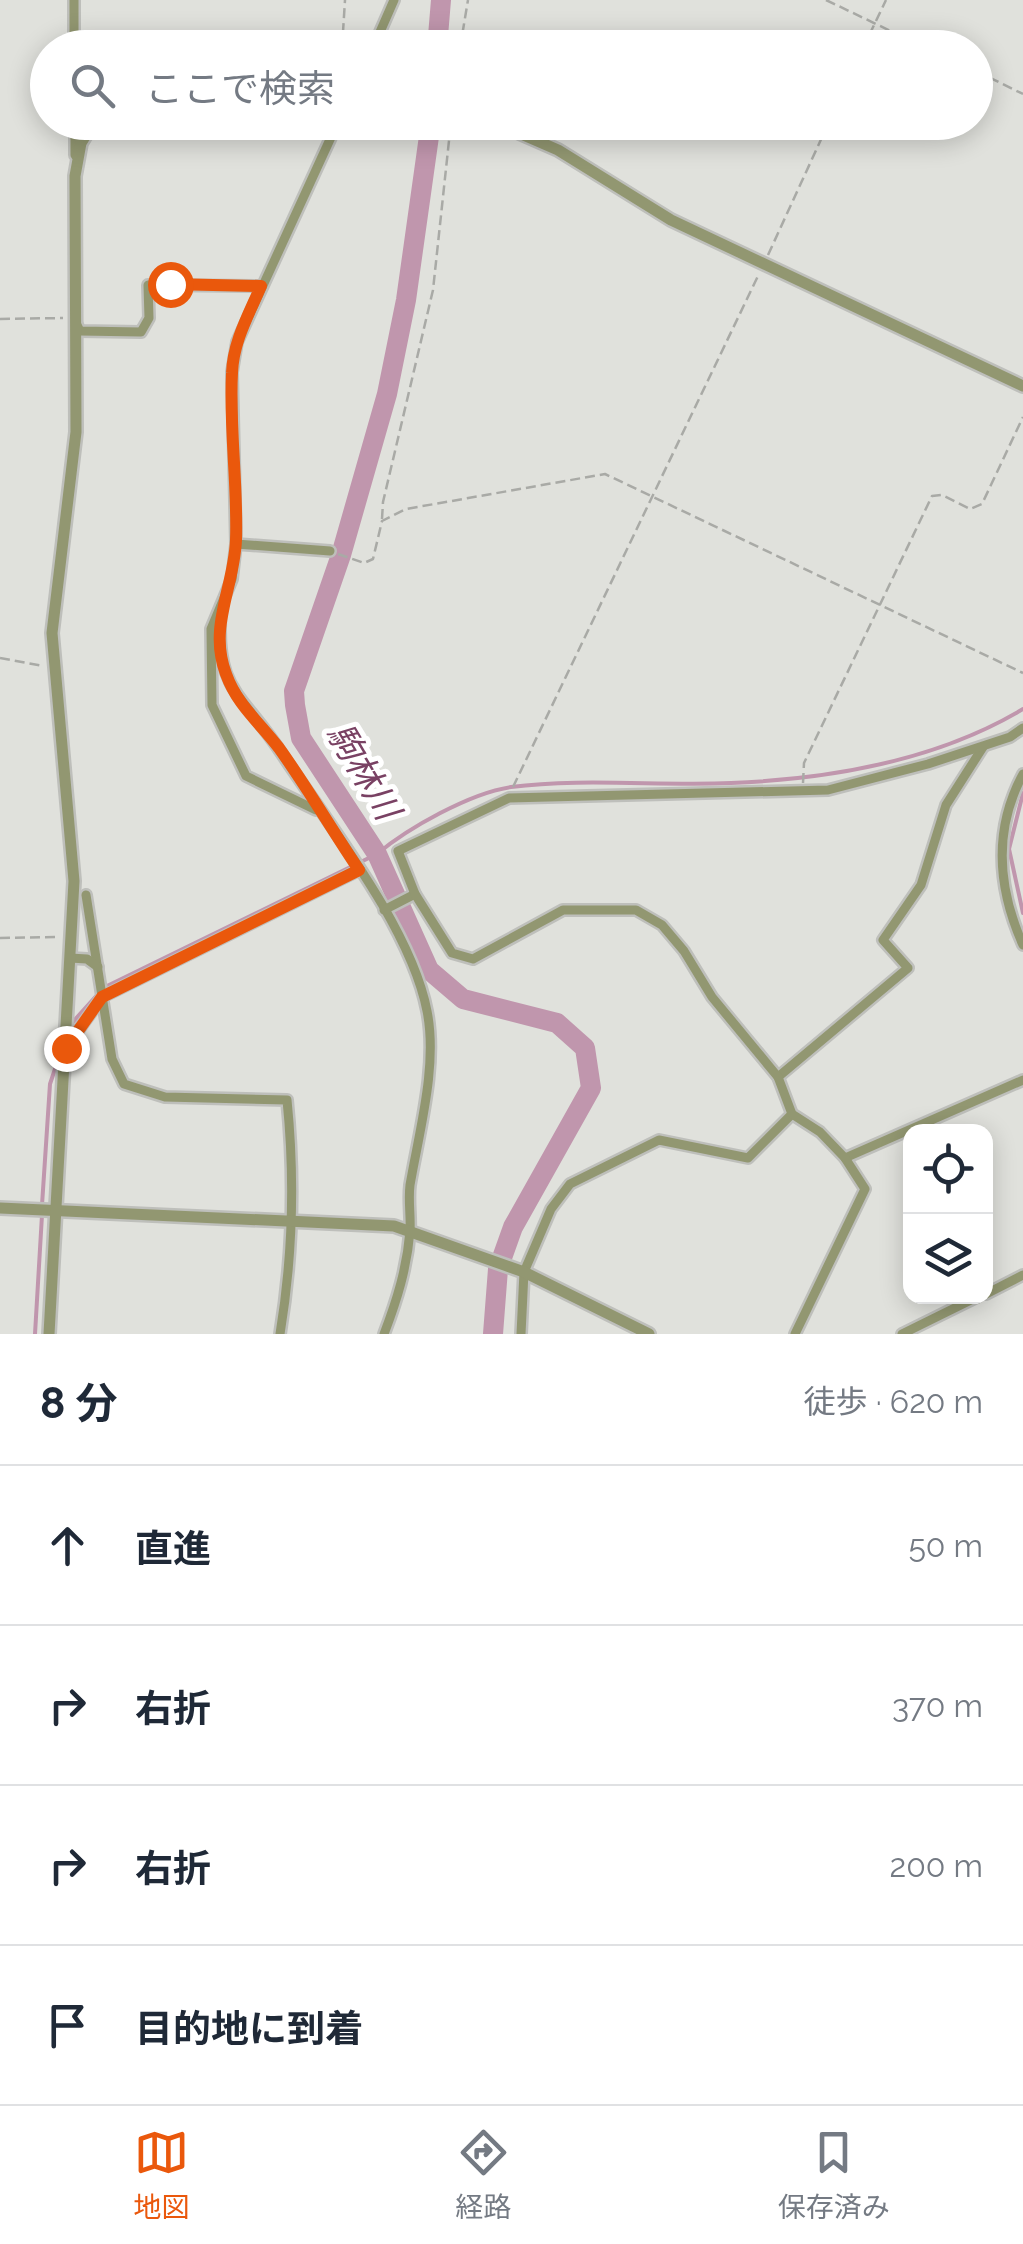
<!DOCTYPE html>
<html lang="ja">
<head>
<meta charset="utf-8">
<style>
  body { margin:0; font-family:Raleway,"Noto Sans JP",sans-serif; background:#f6f6f7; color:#1f2937 }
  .controls { position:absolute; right:30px; bottom:30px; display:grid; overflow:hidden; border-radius:20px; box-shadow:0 5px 25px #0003 }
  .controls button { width:90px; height:90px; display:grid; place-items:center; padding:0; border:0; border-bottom:2px solid #e0e1e3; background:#fff; color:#1f2937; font:50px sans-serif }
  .stop { position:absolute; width:30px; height:30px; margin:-22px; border:8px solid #ea580c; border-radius:50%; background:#fff }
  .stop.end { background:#ea580c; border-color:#fff; box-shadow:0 2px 10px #0008 }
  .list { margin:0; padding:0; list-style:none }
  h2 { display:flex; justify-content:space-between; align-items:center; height:130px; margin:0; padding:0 40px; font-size:42px }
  h2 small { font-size:32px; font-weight:400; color:#747a83 }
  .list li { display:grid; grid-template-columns:65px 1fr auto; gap:30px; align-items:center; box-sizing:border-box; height:160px; padding:0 40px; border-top:2px solid #e0e1e3 }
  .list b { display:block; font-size:38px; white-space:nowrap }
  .list em { font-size:32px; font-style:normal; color:#747a83 }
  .icon { flex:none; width:55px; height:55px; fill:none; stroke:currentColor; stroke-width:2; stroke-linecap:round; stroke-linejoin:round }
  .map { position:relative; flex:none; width:1023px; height:1334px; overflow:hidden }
  .search { position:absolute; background:#fff; box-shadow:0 5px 25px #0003; left:30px; right:30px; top:30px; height:110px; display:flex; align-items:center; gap:25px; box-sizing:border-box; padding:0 35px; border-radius:55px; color:#747a83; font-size:38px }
  .sheet { height:770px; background:#fff }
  nav { display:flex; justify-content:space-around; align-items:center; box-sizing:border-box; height:140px; border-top:2px solid #e0e1e3; background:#fff; font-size:28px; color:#747a83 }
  nav a { display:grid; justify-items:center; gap:5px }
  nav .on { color:#ea580c }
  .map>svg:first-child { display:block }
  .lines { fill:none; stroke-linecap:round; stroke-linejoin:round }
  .stream { stroke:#c096ad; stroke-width:4 }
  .river { stroke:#c096ad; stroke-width:20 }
  .minor-casing { stroke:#bebfbb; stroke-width:14 }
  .tertiary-casing { stroke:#bebfbb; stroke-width:16 }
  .path { stroke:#a9aaa6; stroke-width:2.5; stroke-dasharray:10 5; stroke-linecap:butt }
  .minor { stroke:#929771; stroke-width:9 }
  .tertiary { stroke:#929771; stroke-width:11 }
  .route { stroke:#ea580c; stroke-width:12 }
  .labels { text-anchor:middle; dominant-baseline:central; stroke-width:10; stroke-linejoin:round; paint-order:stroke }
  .water-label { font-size:35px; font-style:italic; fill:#794163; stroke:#fff }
</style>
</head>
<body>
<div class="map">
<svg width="1023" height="1334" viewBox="0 0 1023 1334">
  <rect width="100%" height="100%" fill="#e0e1dc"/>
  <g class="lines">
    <g class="stream">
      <path d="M1023,793L1009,849L1023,913"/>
      <path d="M105,987L377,854C408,828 470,793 511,787C579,778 661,786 731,783C831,779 936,761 1023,709"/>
      <path d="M71,1024L98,994"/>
      <path d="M42,1205L50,1084L59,1057"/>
      <path d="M35,1334L42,1215"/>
    </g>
    <g class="river">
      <path d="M437,48L441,0"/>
      <path d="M431,122L406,300L387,394L341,555L294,691L295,705L301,738L377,854L429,970L463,999L557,1023L585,1048L591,1088L513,1227L498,1269L493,1334"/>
    </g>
    <g class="minor-casing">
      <g id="minor">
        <path d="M74,0V48"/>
        <path d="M373,48L394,0"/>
        <path d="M75,155V122"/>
        <path d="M76,323L80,331L141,332L149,318L148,285L261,286"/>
        <path d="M236,544L330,551"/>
        <path d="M221,606C214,692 241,691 282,754C329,825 411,928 427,1011C438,1065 419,1132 410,1185C408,1201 411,1216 410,1231C407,1268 397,1300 384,1334"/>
        <path d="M1023,774C993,830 998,889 1023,945"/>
        <path d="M316,810L246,776L212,705L211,629L232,579L236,544L232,372L237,342L338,122"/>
        <path d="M86,895L112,1059L124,1084L165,1097L287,1100C295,1179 293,1255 280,1334"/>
        <path d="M384,910L415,894"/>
        <path d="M70,958L87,959L98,967"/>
        <path d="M67,1046L102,997L359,870"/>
        <path d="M778,1077L908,968L883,940L921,885L946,805L983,747"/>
        <path d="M845,1158L1023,1080"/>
        <path d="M986,1294L1023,1275"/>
        <path d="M521,1334L524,1272L551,1209L570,1184L659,1140L748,1158L792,1114"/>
        <path d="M795,1334L865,1189L845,1158L820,1132L792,1114L778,1077L712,997L684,951L662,925L636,910H563L473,959L452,953L415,894L398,851L509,798L828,790L928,764L1010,737L1023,728"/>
        <path d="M902,1334L979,1296"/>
      </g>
    </g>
    <g class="tertiary-casing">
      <g id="tertiary">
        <path d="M494,122L558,150L671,220L1023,386"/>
        <path d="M0,1208L394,1226L524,1272L649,1334"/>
        <path d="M49,1334L74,881L52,633L76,432L75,176L81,143L94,122"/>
      </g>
    </g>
    <g class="path">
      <path d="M826,0L926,48"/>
      <path d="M342,48L345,0"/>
      <path d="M460,48L468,0"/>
      <path d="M863,48L886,0"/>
      <path d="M976,71L1023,94"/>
      <path d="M768,255L829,122"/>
      <path d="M0,319L63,318"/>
      <path d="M382,519L383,502L433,290L451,122"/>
      <path d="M338,554L364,563L373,559L382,521L406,509L605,474L1023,673"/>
      <path d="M0,658L43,666"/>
      <path d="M803,783L804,763L932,496L942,495L970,509L982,504L1023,417"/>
      <path d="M513,787L758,276"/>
      <path d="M0,938L58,937"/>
    </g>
    <use href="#minor" class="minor"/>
    <use href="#tertiary" class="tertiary"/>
  </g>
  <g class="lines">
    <path class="route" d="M66,1048L102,997L359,870C332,830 307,787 279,748C260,723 237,705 226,674C208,627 234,588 236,540C238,485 229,428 232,373C233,342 249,314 261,286L170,284"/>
  </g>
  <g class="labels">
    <g class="water-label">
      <text transform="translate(364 771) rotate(59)">駒林川</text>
    </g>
  </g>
</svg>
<div class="controls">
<button><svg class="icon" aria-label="locate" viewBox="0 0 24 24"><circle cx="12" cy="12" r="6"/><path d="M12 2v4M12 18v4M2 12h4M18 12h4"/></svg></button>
<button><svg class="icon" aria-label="layers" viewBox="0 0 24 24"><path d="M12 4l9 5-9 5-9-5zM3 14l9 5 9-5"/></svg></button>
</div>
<div class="stop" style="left:170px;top:284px"></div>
<div class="stop end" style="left:66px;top:1048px"></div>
<div class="search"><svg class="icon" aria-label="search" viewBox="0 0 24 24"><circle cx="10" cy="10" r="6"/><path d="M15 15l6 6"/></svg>ここで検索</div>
</div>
<section class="sheet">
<h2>8 分<small>徒歩 · 620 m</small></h2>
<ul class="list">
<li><svg class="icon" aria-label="ahead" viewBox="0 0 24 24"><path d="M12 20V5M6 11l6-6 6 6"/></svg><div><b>直進</b></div><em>50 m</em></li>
<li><svg class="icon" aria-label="right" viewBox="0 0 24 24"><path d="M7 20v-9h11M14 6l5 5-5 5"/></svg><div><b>右折</b></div><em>370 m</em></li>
<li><svg class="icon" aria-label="right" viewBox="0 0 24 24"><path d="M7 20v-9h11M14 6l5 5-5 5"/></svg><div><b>右折</b></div><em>200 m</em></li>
<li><svg class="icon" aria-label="arrive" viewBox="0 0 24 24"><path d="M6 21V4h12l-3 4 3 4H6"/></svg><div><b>目的地に到着</b></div></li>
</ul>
</section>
<nav>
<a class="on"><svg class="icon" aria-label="map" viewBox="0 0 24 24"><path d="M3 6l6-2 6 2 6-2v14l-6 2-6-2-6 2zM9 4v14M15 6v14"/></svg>地図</a>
<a><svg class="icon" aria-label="directions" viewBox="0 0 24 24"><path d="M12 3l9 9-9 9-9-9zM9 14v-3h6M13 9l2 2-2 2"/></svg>経路</a>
<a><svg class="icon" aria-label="saved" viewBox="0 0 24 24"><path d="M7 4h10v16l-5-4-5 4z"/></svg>保存済み</a>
</nav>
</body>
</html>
